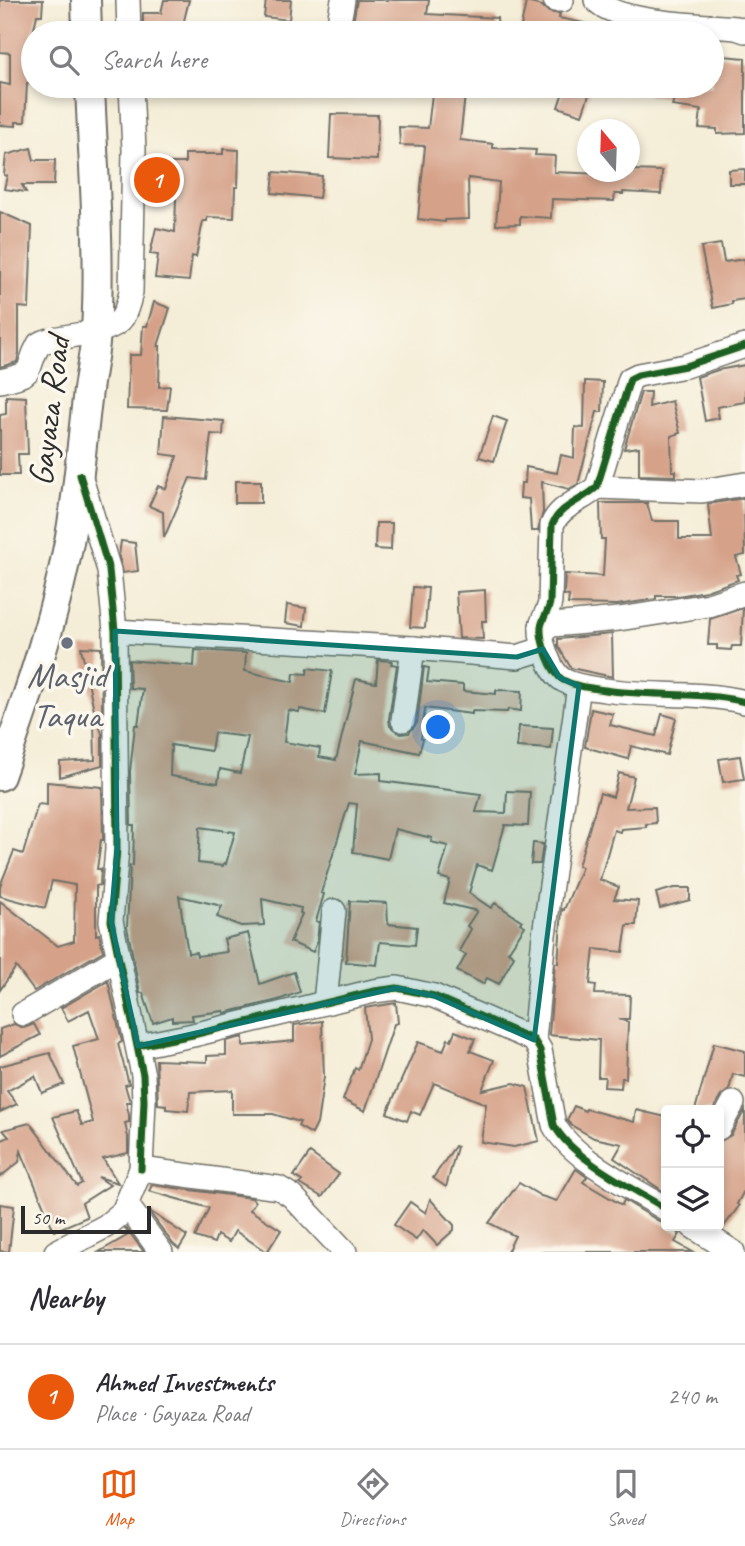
<!DOCTYPE html>
<html lang="en">
<head>
<meta charset="utf-8">
<style>
  body { margin:0; font-family:Caveat,sans-serif; background:#f7f7f7; color:#2b2b33 }
  .controls { position:absolute; right:21px; bottom:21px; display:grid; overflow:hidden; border-radius:7px; box-shadow:0 4px 10px #0003 }
  .controls button { width:63px; height:63px; display:grid; place-items:center; padding:0; border:0; border-bottom:2px solid #e1e1e2; background:#fff; color:#2b2b33; font:35px sans-serif }
  .compass { position:absolute; left:577px; top:119px; width:63px; height:63px; border-radius:50%; background:#fff; box-shadow:0 4px 10px #0003; rotate:341deg }
  .scale { position:absolute; left:21px; bottom:18px; width:130px; box-sizing:border-box; padding-left:7px; border:4px solid #2b2b2b; border-top:0; font-size:19px; line-height:24px; white-space:nowrap; color:#2b2b2b; -webkit-text-stroke:5px #fbf7ec; paint-order:stroke }
  .you { position:absolute; left:439px; top:728px; width:24px; height:24px; margin:-18px; border:5px solid #fff; border-radius:50%; background:#1a73e8; box-shadow:0 0 0 10px #1a73e833 }
  .badge { display:grid; place-items:center; width:46px; height:46px; border-radius:50%; background:#ea580c; color:#fff; font-size:23px; font-weight:700 }
  .pin { position:absolute; translate:-50% -50%; border:4px solid #fff; box-shadow:0 2px 7px #0006 }
  .list { margin:0; padding:0; list-style:none }
  h2 { display:flex; justify-content:space-between; align-items:center; height:91px; margin:0; padding:0 28px; font-size:30px }
  h2 small { font-size:23px; font-weight:400; color:#7c7c81 }
  .list li { display:grid; grid-template-columns:46px 1fr auto; gap:21px; align-items:center; box-sizing:border-box; height:105px; padding:0 28px; border-top:2px solid #e1e1e2 }
  .list b { display:block; font-size:26px; white-space:nowrap }
  .list p { margin:0; font-size:23px; white-space:nowrap; color:#7c7c81 }
  .list em { font-size:23px; font-style:normal; color:#7c7c81 }
  .icon { flex:none; width:38px; height:38px; fill:none; stroke:currentColor; stroke-width:2; stroke-linecap:round; stroke-linejoin:round }
  .map { position:relative; flex:none; width:745px; height:1252px; overflow:hidden }
  .search { position:absolute; background:#fff; box-shadow:0 4px 10px #0003; left:21px; right:21px; top:21px; height:77px; display:flex; align-items:center; gap:18px; box-sizing:border-box; padding:0 24px; border-radius:38px; color:#7c7c81; font-size:26px }
  .sheet { height:196px; background:#fff }
  nav { display:flex; justify-content:space-around; align-items:center; box-sizing:border-box; height:98px; border-top:2px solid #e1e1e2; background:#fff; font-size:19px; color:#7c7c81 }
  nav a { display:grid; justify-items:center; gap:4px }
  nav .on { color:#ea580c }
  .map>svg:first-child { display:block }
  .building { fill:#d5a188; fill-rule:evenodd }
  .lines { fill:none; stroke-linecap:round; stroke-linejoin:round }
  .minor-casing { stroke:#716f67; stroke-width:26 }
  .major-casing { stroke:#716f67; stroke-width:32 }
  .minor { stroke:#fff; stroke-width:23 }
  .major { stroke:#fff; stroke-width:28 }
  .cycleway-casing { stroke:#fbf7ec; stroke-width:11 }
  .cycleway { stroke:#1b5e20; stroke-width:7 }
  .marked { fill:#0f766e; fill-opacity:0.2; stroke:#0f766e; stroke-width:5; stroke-linejoin:round }
  .worship-dot { fill:#6b7280; stroke:#fbf7ec; stroke-width:2.5 }
  .labels { text-anchor:middle; dominant-baseline:central; stroke-width:7; stroke-linejoin:round; paint-order:stroke }
  .street-label { font-size:35px; fill:#2b2b2b; stroke:#fbf7ec }
  .worship-label { font-size:35px; fill:#5b616d; stroke:#fbf7ec }
</style>
</head>
<body>
<div class="map">
<svg width="745" height="1252" viewBox="0 0 745 1252">
  <rect width="100%" height="100%" fill="#fbf7ec"/>
  <filter id="ink" filterUnits="userSpaceOnUse"><feTurbulence type="fractalNoise" baseFrequency=".0143" numOctaves="2"/><feDisplacementMap in="SourceGraphic" scale="14" xChannelSelector="R" yChannelSelector="G"/><feConvolveMatrix kernelMatrix="1 2 1 2 8 2 1 2 1" color-interpolation-filters="sRGB"/></filter>
  <filter id="wash" filterUnits="userSpaceOnUse"><feTurbulence type="fractalNoise" baseFrequency=".00686" numOctaves="4" result="noise"/><feDisplacementMap in="SourceGraphic" scale="28" xChannelSelector="R" yChannelSelector="G"/><feGaussianBlur stdDeviation="1.57" result="paint"/><feColorMatrix in="noise" values="0 0 0 0 0 0 0 0 0 0 0 0 0 0 0 0 0 1.4 0 .05"/><feComposite in="paint" operator="in"/></filter>
  <g filter="url(#wash)">
    <rect width="100%" height="100%" fill="#f4edd7"/>
    <g id="blocks">
      <g class="building">
        <path d="M0,0H43L42,15H37L33,33V82L27,83L25,122H16V126L0,125V83L10,85V53L0,52Z"/>
        <path d="M164,0H189L181,33H143V13H161Z"/>
        <path d="M266,0H291L289,20L264,17Z"/>
        <path d="M357,0H429L427,14L497,18L498,33H351Z"/>
        <path d="M526,2L542,6L549,12L560,14L559,18L603,27L602,33H531L520,31Z"/>
        <path d="M712,55L745,58V133L717,134V129L699,128L701,110L672,106L674,98L647,95V86H712Z"/>
        <path d="M433,86H466L460,140L493,144V148L536,150L535,155L555,156L554,172L627,175L629,170L662,171L661,194L623,192V194H615L614,201L552,199L551,218L520,216V224L496,225L499,182L468,178L469,219L445,220V222L418,219L425,146L400,145L399,127L428,128Z"/>
        <path d="M565,86H592L582,115L558,107Z"/>
        <path d="M331,114L378,115L377,160L329,158Z"/>
        <path d="M31,148L34,160H55L54,185H22L26,192L4,189L7,176L4,175L6,155Z"/>
        <path d="M223,149L239,150L238,187H235L234,218L207,217V221H203L196,257L192,256L189,281L155,278L158,255L150,254L156,228L175,232L176,197H149L150,163H185V154H223Z"/>
        <path d="M745,169V184H729V170Z"/>
        <path d="M274,172L322,176L319,198L272,193Z"/>
        <path d="M0,212L32,226L29,308L19,307V353L17,362L0,367Z"/>
        <path d="M721,244L724,262L745,259V299L732,301V304L713,308L701,247Z"/>
        <path d="M154,302L170,308L158,346H160L159,387L170,386L167,410L127,409L129,355H141L143,326H147Z"/>
        <path d="M745,365V402L717,407L719,418L705,421L697,377L718,370Z"/>
        <path d="M585,381L603,382L602,412H597L578,484L569,489L542,482L543,512L538,531H531L529,499L520,498L521,483H525L526,467L557,473L561,455L574,458L575,427L584,428Z"/>
        <path d="M641,392H650L649,407L672,401L680,433L671,436L672,471H676V476L639,475V447L624,449Z"/>
        <path d="M6,396L26,397L28,454H18L19,475H0V415L6,414Z"/>
        <path d="M164,416L224,421L223,435L211,434L206,480L190,478L164,538L163,512L149,506L158,486L166,489L177,456L161,454Z"/>
        <path d="M493,416L507,421L494,461L479,457Z"/>
        <rect x="235" y="481" width="26" height="22"/>
        <path d="M744,498L745,555L736,557L741,574L736,575L738,580L706,591L678,596H656V599L617,605L568,604L569,596L564,595L565,574L603,576L605,539H601L600,503H647L652,521H679V539H712L708,504Z"/>
        <path d="M376,523H392L391,550L375,549Z"/>
        <path d="M121,541L135,543L138,571L123,573L119,556Z"/>
        <path d="M413,587L428,588L425,628L410,627Z"/>
        <path d="M485,590L486,621H482L483,639L459,638L456,592Z"/>
        <path d="M287,605L306,608L304,626L285,623Z"/>
        <path d="M743,608L741,646H732L731,650L717,649V645H708L710,619Z"/>
        <path d="M612,634L613,677L571,668L558,646V639Z"/>
        <path d="M81,647L101,648L102,715H95Z"/>
        <path d="M195,650L246,653L245,671L293,682L294,673L307,674L308,668L332,671L325,714L300,709L299,712L288,710L284,742L320,748L319,757L336,760L356,679L376,683L378,660L392,661L391,664L397,665L389,719L390,726L400,734L409,733L417,723L424,667L429,668L427,682L463,685V691L496,694V690L522,691L521,711L508,709L507,712L472,711V714L425,708L421,738L423,739L419,753L362,741L355,774L381,773V781L481,794L476,812L506,813L507,791L530,792L528,826L505,825L492,870L477,865L469,893L491,908L495,903L522,921L520,923L525,926L508,952L514,956L499,984L487,978L483,984L457,971L466,955L459,951L471,929L467,926L477,911L444,903L450,880L439,877L448,846L431,842L432,838L395,829L388,859L353,852L357,804L349,803L321,893L324,894L316,921L319,922L317,942L313,952L290,942L302,914L300,913L301,908L262,899L264,925L241,926L217,917L222,906L179,896L188,953L196,952L197,956L227,952L224,939L248,933L260,984L294,972L300,992L278,1000L224,1013V1011L192,1015L193,1020L172,1021V1017L153,1023L143,993H140L127,927L130,866L133,865L134,825H131L130,772L135,725H138L143,689L130,688L129,660L194,666ZM214,733L248,737L240,773L220,769L218,783L170,776L171,745L211,751ZM200,827L235,832L226,864L224,863L223,866L198,863Z"/>
        <path d="M591,709L613,714L610,725L656,736L662,714L676,718L667,755L631,746L628,759L585,747Z"/>
        <path d="M94,721H98L102,734V765L60,777V762L95,760Z"/>
        <path d="M519,726L553,728L551,749L517,747Z"/>
        <path d="M740,756L744,779L723,782L719,759Z"/>
        <path d="M619,773L634,777L626,808L655,807L656,823L646,824V827L621,829L620,832L614,830L600,880L619,887L614,899L638,901L636,925H627L623,952L594,949L590,984L596,985L595,994L630,995L629,1019H619L628,1022L626,1078H622L621,1088L604,1087L605,1077H598L599,1040L549,1035L555,963H558L562,909L564,910L582,867L578,866L600,793L613,797Z"/>
        <path d="M47,782L102,787L103,840H101L97,869H101L100,885L96,886V935L99,934L103,951L34,991L16,967L0,990V901L58,946L74,941L75,885L52,881L45,908L0,896V886L14,851L23,854L38,804L47,805Z"/>
        <path d="M533,843L543,844L540,864H531Z"/>
        <path d="M674,888H690V900L660,908L656,893Z"/>
        <path d="M350,901L387,903L388,924L417,927L415,945L380,942L377,965L346,962Z"/>
        <path d="M108,981L122,1042L118,1044L129,1084L125,1085L130,1102H126L129,1115V1122L125,1123L128,1137V1153L103,1159L118,1183L98,1177L110,1185L82,1203L87,1217L54,1231L21,1151L19,1162L0,1177V1141L9,1137L3,1130L30,1123L77,1186L82,1183L53,1117L76,1111L82,1125L93,1122L73,1046L99,1039L89,1010L68,1021L61,1008Z"/>
        <path d="M396,1003L398,1023L394,1024L365,1111L343,1100L355,1068L358,1070L368,1039L365,1008Z"/>
        <path d="M322,1021L324,1077L317,1124L312,1134L298,1126L300,1122L273,1114H232V1090L190,1092L188,1111L166,1109V1105L158,1104L156,1060L207,1062V1056L226,1055V1041L243,1037V1046L294,1041V1025Z"/>
        <path d="M14,1024L24,1028L34,1024L40,1035L0,1056V1029Z"/>
        <path d="M455,1031L475,1039L470,1051L494,1060L482,1090L514,1083L527,1087L539,1141L514,1147L481,1142L486,1104L434,1083L420,1115L411,1111L407,1121L387,1113L418,1042L443,1051L448,1039L451,1040Z"/>
        <path d="M714,1043L745,1051V1077L733,1074L729,1090L721,1096L713,1110H695Z"/>
        <path d="M50,1053L64,1084L42,1093L35,1076L7,1091L17,1104L0,1112V1066Z"/>
        <path d="M574,1106L585,1111L586,1109L634,1122L636,1110L666,1117V1186L663,1191L614,1158L622,1144L594,1138L571,1125L567,1120Z"/>
        <path d="M745,1110V1189L737,1204L739,1206L722,1229L719,1226V1142L731,1135Z"/>
        <path d="M455,1146L457,1147L446,1187L433,1178Z"/>
        <path d="M310,1153L339,1174L322,1197L300,1184L302,1181L294,1176Z"/>
        <path d="M576,1169L587,1177L583,1182L622,1205L624,1200L680,1234L675,1242L693,1252H507L515,1236L489,1223L519,1183L541,1196L557,1201Z"/>
        <path d="M152,1185L252,1198L255,1202L250,1210L281,1230L267,1252L235,1231L229,1242L217,1235L214,1243L195,1237L209,1208L149,1191Z"/>
        <path d="M430,1199L454,1225V1230L437,1245L423,1230L416,1240L394,1225L410,1202L426,1213Z"/>
        <path d="M0,1204L14,1206L9,1252L0,1251Z"/>
        <path d="M148,1210L187,1236L179,1249L173,1244Z"/>
        <path d="M125,1228H126L144,1252H99L130,1234Z"/>
      </g>
    </g>
  </g>
  <g filter="url(#ink)">
    <use href="#blocks" fill-opacity="0" stroke="#716f67" stroke-width="2"/>
    <g class="lines">
      <g class="minor-casing">
        <g id="minor">
          <path d="M128,0L129,33"/>
          <path d="M555,0H562"/>
          <path d="M596,0C617,24 703,25 736,28L745,31"/>
          <path d="M337,33L343,0"/>
          <path d="M745,346L685,366L638,375L630,379L597,487C582,501 560,505 552,525L550,602C549,611 542,619 541,627C540,641 550,672 563,680C576,687 591,688 605,690C651,697 700,691 745,702"/>
          <path d="M0,381C40,372 23,372 39,344C59,333 109,337 122,318C127,310 129,301 131,292L134,150L131,86"/>
          <path d="M80,475L109,570L115,631L117,849L111,921L143,1075L144,1101L141,1169"/>
          <path d="M597,487L702,491L745,484"/>
          <path d="M541,626L619,619L709,605L745,593"/>
          <path d="M115,631L413,648"/>
          <path d="M403,720L413,648L517,657L543,649"/>
          <path d="M325,1003L334,911"/>
          <path d="M23,1014L119,958"/>
          <path d="M534,1040L544,935L579,686"/>
          <path d="M138,1046L193,1035L374,991L397,988L434,996L534,1040L540,1050L554,1125C572,1159 633,1188 666,1209"/>
          <path d="M719,1128L733,1103"/>
          <path d="M127,1205L161,1252"/>
          <path d="M692,1226L733,1252"/>
          <path d="M56,1252L106,1226L123,1212L141,1169L279,1188L292,1196L345,1252"/>
        </g>
      </g>
      <g class="major-casing">
        <g id="major">
          <path d="M86,0L87,33"/>
          <path d="M0,776C26,701 53,625 68,547C78,498 81,449 87,399C89,376 95,353 96,331C101,249 93,167 90,86"/>
        </g>
      </g>
      <use href="#minor" class="minor"/>
      <use href="#major" class="major"/>
      <g class="cycleway-casing">
        <g id="cycleway">
          <path d="M745,346L685,366L638,375L630,379L597,487C582,501 560,505 552,525L550,602C549,611 542,619 541,627C540,641 550,672 563,680C576,687 591,688 605,690C651,697 700,691 745,702"/>
          <path d="M80,475L109,570L115,631L117,849L111,921L143,1075L144,1101L141,1169"/>
          <path d="M138,1046L193,1035L374,991L397,988L434,996L534,1040L540,1050L554,1125C572,1159 633,1188 666,1209"/>
        </g>
      </g>
      <use href="#cycleway" class="cycleway"/>
    </g>
  </g>
  <path class="marked" d="M115,631L517,657L543,649L560,678L579,686L534,1040L434,996L397,988L138,1046L111,921L117,849Z"/>
  <circle class="worship-dot" cx="67" cy="643" r="7"/>
  <g class="labels">
    <g class="street-label">
      <text transform="translate(49 411) rotate(-83)">Gayaza Road</text>
    </g>
    <g class="worship-label">
      <text x="67" y="675">Masjid<tspan x="67" dy="40">Taqua</tspan></text>
    </g>
  </g>
</svg>
<div class="controls">
<button><svg class="icon" aria-label="locate" viewBox="0 0 24 24"><circle cx="12" cy="12" r="6"/><path d="M12 2v4M12 18v4M2 12h4M18 12h4"/></svg></button>
<button><svg class="icon" aria-label="layers" viewBox="0 0 24 24"><path d="M12 4l9 5-9 5-9-5zM3 14l9 5 9-5"/></svg></button>
</div>
<svg class="compass" viewBox="-18 -18 36 36"><path d="M0-13l5 13h-10z" fill="#e53935"/><path d="M0 13l5-13h-10z" fill="#7c7c81"/></svg>
<div class="scale">50 m</div>
<div class="you"></div>
<div class="pin badge" style="left:157px;top:180px">1</div>
<div class="search"><svg class="icon" aria-label="search" viewBox="0 0 24 24"><circle cx="10" cy="10" r="6"/><path d="M15 15l6 6"/></svg>Search here</div>
</div>
<section class="sheet">
<h2>Nearby<small></small></h2>
<ul class="list">
<li><span class="badge">1</span><div><b>Ahmed Investments</b><p>Place · Gayaza Road</p></div><em>240 m</em></li>
</ul>
</section>
<nav>
<a class="on"><svg class="icon" aria-label="map" viewBox="0 0 24 24"><path d="M3 6l6-2 6 2 6-2v14l-6 2-6-2-6 2zM9 4v14M15 6v14"/></svg>Map</a>
<a><svg class="icon" aria-label="directions" viewBox="0 0 24 24"><path d="M12 3l9 9-9 9-9-9zM9 14v-3h6M13 9l2 2-2 2"/></svg>Directions</a>
<a><svg class="icon" aria-label="saved" viewBox="0 0 24 24"><path d="M7 4h10v16l-5-4-5 4z"/></svg>Saved</a>
</nav>
</body>
</html>
